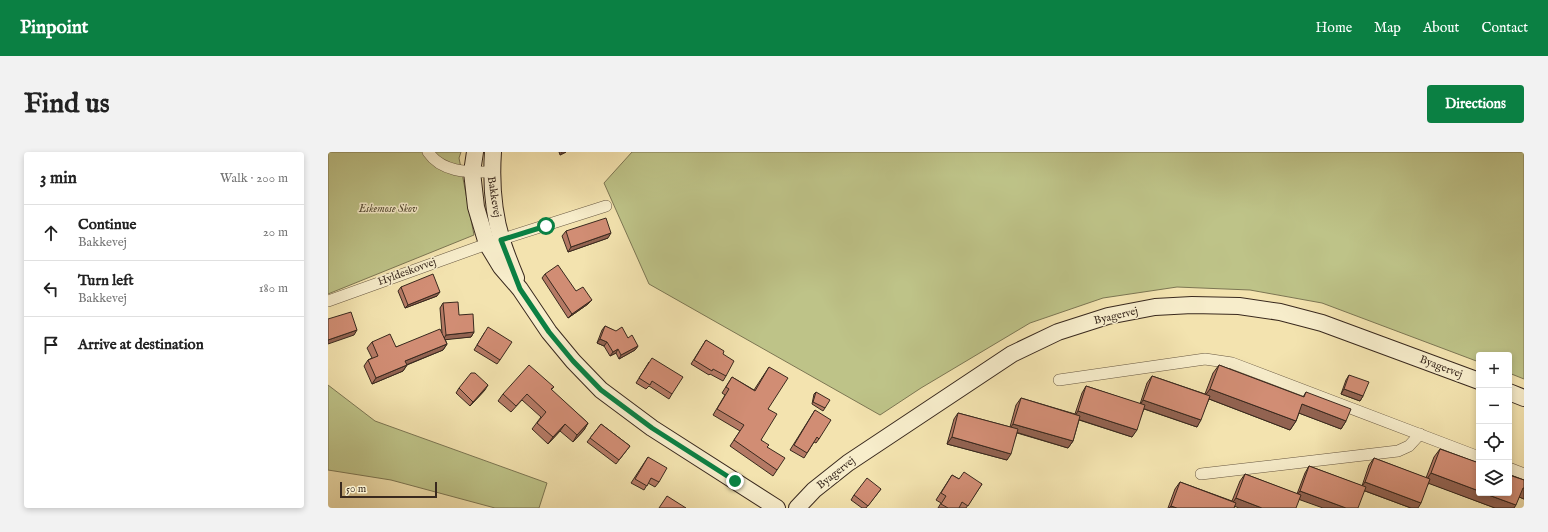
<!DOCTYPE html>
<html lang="en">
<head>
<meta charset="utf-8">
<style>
  body { margin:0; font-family:"IM FELL English",serif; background:#f2f2f2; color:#222 }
  .controls { position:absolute; right:12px; bottom:12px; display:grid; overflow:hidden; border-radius:4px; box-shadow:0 2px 6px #0003 }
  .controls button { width:36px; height:36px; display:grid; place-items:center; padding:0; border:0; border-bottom:1px solid #e0e0e0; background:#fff; color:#222; font:20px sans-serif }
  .scale { position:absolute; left:12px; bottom:10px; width:97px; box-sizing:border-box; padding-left:4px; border:2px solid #39291e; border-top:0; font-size:11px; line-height:14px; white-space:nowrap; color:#39291e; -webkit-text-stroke:3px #f7edcb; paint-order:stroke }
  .stop { position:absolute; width:12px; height:12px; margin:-9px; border:3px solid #0b8043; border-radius:50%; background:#fff }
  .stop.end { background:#0b8043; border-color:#fff; box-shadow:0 1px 4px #0008 }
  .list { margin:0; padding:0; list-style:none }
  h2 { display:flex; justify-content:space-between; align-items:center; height:52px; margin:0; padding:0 16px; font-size:17px }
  h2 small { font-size:13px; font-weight:400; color:#767676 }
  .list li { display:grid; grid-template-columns:26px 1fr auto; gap:12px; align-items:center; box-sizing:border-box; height:56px; padding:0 16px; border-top:1px solid #e0e0e0 }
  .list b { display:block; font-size:15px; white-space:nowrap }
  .list p { margin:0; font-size:13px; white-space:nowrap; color:#767676 }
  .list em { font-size:13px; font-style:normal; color:#767676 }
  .icon { flex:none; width:22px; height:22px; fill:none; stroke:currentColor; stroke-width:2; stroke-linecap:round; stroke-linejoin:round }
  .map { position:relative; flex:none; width:1196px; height:356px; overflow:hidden; border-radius:4px }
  header { display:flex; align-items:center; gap:24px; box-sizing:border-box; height:56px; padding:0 20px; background:#0b8043; color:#fff }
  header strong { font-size:19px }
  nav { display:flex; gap:22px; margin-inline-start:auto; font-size:14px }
  .intro { display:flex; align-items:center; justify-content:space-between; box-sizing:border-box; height:96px; padding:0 24px }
  h1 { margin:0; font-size:28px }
  .button { padding:10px 18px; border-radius:4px; background:#0b8043; color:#fff; font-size:14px; font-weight:700 }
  main { display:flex; gap:24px; padding:0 24px }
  aside { flex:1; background:#fff; border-radius:4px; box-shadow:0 2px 6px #0003 }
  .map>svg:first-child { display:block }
  .green { fill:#bec388; stroke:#7c7653 }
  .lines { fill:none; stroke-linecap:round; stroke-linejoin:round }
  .street-casing { stroke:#685842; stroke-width:12 }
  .secondary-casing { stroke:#39291e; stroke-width:18 }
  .street { stroke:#f7edcb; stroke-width:11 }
  .secondary { stroke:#f7edcb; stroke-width:16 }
  .wall { fill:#b47964; stroke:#39291e }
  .shaded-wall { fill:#926351; stroke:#39291e }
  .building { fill:#d18d74; stroke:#39291e }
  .route { stroke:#0b8043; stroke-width:5 }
  .labels { text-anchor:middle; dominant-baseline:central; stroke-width:3; stroke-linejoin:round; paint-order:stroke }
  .street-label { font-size:11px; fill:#39291e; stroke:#f7edcb }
  .park-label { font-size:11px; font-style:italic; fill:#5a5038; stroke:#f7edcb }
</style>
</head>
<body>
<header>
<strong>Pinpoint</strong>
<nav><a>Home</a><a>Map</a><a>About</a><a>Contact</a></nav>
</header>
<div class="intro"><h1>Find us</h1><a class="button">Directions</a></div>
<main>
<aside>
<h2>3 min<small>Walk · 200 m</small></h2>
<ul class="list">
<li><svg class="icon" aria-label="ahead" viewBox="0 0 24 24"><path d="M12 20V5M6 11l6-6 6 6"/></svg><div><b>Continue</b><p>Bakkevej</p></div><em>20 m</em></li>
<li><svg class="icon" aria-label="left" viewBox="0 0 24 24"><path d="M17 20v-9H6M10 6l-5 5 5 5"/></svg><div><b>Turn left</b><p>Bakkevej</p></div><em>180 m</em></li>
<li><svg class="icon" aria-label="arrive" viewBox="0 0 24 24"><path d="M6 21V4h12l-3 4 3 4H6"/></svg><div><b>Arrive at destination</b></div></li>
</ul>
</aside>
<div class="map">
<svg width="1196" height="356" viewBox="0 0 1196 356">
  <rect width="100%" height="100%" fill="#f3e3af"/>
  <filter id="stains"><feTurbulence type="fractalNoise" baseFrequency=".005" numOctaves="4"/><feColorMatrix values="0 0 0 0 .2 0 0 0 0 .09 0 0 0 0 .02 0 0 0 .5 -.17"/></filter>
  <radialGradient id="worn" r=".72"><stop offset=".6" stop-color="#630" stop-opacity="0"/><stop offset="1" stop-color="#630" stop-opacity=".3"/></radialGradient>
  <g class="green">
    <path d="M0,0H133L131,6L146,83L0,142Z"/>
    <path d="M304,0H1196V227L1181,221V203H1151V210L994,151L922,138L849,135L775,146L702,171L593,236L552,263L321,132L276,31Z"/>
    <path d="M0,233L47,269L219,331L211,356H167L63,328L0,318Z"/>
  </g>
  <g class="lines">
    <g class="street-casing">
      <g id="street">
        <path d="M100,0C114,21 141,20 163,20"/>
        <path d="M0,149L159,92L278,54"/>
        <path d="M731,228L877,207L904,211L1151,305"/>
        <path d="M1181,316L1196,322"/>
        <path d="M873,322L1070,299L1081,294L1092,282"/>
      </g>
    </g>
    <g class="secondary-casing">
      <g id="secondary">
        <path d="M147,0L144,20L148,55L159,92L173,115L192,137L221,180L245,209L273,238L324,276L449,356"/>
        <path d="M165,0C163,29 165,60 174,89C178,101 183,114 188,126"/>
        <path d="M1181,240L1196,246"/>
        <path d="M469,356L486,338L520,311L684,202L730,180L780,164L827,155L864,153L911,154L952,160L994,171L1151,229"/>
      </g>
    </g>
    <use href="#street" class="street"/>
    <use href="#secondary" class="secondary"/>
  </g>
  <g class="wall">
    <path d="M231,0H238L232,3Z"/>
    <path d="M238,79L280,86L240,100L234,84Z"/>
    <path d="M217,122L260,152L240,166L214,126Z"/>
    <path d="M73,135L109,144L77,156L70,139Z"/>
    <path d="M115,151L131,163L146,180L143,185L117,187L119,192L115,198L79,213L75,219L44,232L36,214L40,208L44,206L39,196L44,190L68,195L114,181L112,156Z"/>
    <path d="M277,174L300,186L310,194L307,198L291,207L288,201L282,204L276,194L269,191L274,178Z"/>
    <path d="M157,180L172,208L169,212L146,198Z"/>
    <path d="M378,188L395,202L398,224L395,229L382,222L381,223L363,212Z"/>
    <path d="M321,210L344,242L341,247L321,234L318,237L308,231Z"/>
    <path d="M891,213L975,245L978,240L1018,269L1013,277L971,261L968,269L962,278L881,247L869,275L816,257L804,285L751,268L745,289L740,296L689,281L679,308L619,292L626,267L630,261L682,275L688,253L693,246L747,262L754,241L758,234L812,252L819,231L824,224L877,242L885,221Z"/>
    <path d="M441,215L440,257L433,288L439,295L449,318L445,324L402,294L412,279L385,263L397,243L394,241L404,225L426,238Z"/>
    <path d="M1021,223L1035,244L1032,249L1013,242L1018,228Z"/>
    <path d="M226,235L223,238L260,271L256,278L245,290L232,279L220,292L204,277L213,265L194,248L183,260L170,249L175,242Z"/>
    <path d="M131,236L157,238L142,254L128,241Z"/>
    <path d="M488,240L497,256L495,259L484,252L486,242Z"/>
    <path d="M487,258L491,287L488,291L486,290L476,306L462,298Z"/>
    <path d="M273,272L302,294L288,312L259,290Z"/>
    <path d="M1112,297L1196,328V347L1191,345L1186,356H1167L1101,331L1083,356L1037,339L972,347L907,354L906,356H840L847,337L852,330L904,349L912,329L917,322L969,342L977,321L981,314L1034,334L1041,313L1046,306L1098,326L1106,305Z"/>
    <path d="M320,305L331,330L327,335L320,331L316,338L303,331Z"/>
    <path d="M624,323L631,327L654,332L638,356H610L613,351L608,348Z"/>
    <path d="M553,337L538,356H534L523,348L526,343Z"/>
  </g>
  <g class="shaded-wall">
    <path d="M234,0H238L232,3Z"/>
    <path d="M283,81L280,86L240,100L243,95Z"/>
    <path d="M112,140L109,144L77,156L80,153Z"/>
    <path d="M264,148L260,152L240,166L244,162Z"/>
    <path d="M29,178L26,183L0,192V188Z"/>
    <path d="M146,180L143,185L115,188L118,183Z"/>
    <path d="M272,187L279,190L276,194L269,191Z"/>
    <path d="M119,192L115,198L73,215L77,209Z"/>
    <path d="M310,194L307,198L291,207L293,203Z"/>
    <path d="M290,197L288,201L282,204L285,200Z"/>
    <path d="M79,213L75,219L44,232L48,226Z"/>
    <path d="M160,233L157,238L142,254L145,250Z"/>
    <path d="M882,237L968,269L962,278L876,245Z"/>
    <path d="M1016,237L1035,244L1032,249L1013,242Z"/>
    <path d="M815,248L873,268L869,275L811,255Z"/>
    <path d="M974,252L1018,269L1013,277L968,260Z"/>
    <path d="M750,259L809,278L804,285L746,266Z"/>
    <path d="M260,271L256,278L245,290L249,283Z"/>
    <path d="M237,272L232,279L220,292L225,285Z"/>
    <path d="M685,272L745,289L740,296L681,278Z"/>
    <path d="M624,285L683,302L679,308L619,292Z"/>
    <path d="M1103,321L1151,339V341H1155L1188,353L1186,356H1167L1097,330Z"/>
    <path d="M1037,330L1093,351L1090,356H1083L1032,337Z"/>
    <path d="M1195,336H1196V347L1189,344Z"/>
    <path d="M972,339L1018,356H995L967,346Z"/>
    <path d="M908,346L934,356H911L903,353Z"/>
    <path d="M843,354L849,356H841Z"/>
  </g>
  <g class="building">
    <path d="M278,66L283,81L243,95L238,79Z"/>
    <path d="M230,113L248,139L255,135L264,148L244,162L217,122Z"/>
    <path d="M105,122L112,140L80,153L73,135Z"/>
    <path d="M130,150L131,163L145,162L146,180L118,183L115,151Z"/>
    <path d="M23,160L29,178L0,188V167Z"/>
    <path d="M277,174L288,179L294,175L300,186L304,183L310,194L293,203L290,197L285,200L279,190L272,187Z"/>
    <path d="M160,175L184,190L172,208L149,193Z"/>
    <path d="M112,177L119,192L77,209L79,213L48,226L40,208L50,204L44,190L62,182L68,195Z"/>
    <path d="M378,188L396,199L395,202L406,209L398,224L385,217L384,219L366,208Z"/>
    <path d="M324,206L355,225L344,242L324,229L322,233L311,226Z"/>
    <path d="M201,213L226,235L223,237L260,271L249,283L237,272L225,285L209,271L218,260L199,242L188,254L175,242Z"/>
    <path d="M891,213L976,245L978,240L1023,257L1018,269L974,252L968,269L882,237Z"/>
    <path d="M441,215L460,226L440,257L449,262L433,288L441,293L439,295L457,306L449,318L406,288L416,273L389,257L401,237L398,235L404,225L427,239Z"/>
    <path d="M143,221H147L160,233L145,250L131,236Z"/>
    <path d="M1021,223L1041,230L1035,244L1016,237Z"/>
    <path d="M824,224L882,244L873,268L815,248Z"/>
    <path d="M758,234L817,253L809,278L750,259Z"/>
    <path d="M488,240L502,248L497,256L485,250Z"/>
    <path d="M693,246L752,264L745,289L685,272Z"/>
    <path d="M487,258L503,268L491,287L489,285L479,301L466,293Z"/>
    <path d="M630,261L690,277L683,302L624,285Z"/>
    <path d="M273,272L302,294L291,308L262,286Z"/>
    <path d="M1112,297L1151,311V339L1103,321Z"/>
    <path d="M320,305L339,316L331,330L323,326L319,334L307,327Z"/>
    <path d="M1046,306L1102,327L1093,351L1037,330Z"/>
    <path d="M981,314L1038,335L1030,356H1018L972,339Z"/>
    <path d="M636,320L654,332L640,354L634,350L631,356H620L613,352L618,344L613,341L624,323L631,327Z"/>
    <path d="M917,322L973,343L968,356H934L908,346Z"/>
    <path d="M1181,323L1196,328V336H1195L1188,353L1155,341H1181Z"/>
    <path d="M539,326L553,337L540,354L526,343Z"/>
    <path d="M852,330L908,351L906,356H849L843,354Z"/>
    <path d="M339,344L358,356H331Z"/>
  </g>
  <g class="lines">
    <path class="route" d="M218,74L173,88L192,137L221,180L245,209L273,238L324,276L407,329"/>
  </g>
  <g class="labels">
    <g class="street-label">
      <text transform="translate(166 45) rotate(81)">Bakkevej</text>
      <text transform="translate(79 120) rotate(-20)">Hyldeskovvej</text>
      <text transform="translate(788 164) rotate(-13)">Byagervej</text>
      <text transform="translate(1113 215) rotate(21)">Byagervej</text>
      <text transform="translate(508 321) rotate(-38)">Byagervej</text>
    </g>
    <g class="park-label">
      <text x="60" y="57">Eskemose Skov</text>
    </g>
  </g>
  <rect width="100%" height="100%" filter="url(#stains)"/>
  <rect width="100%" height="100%" fill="url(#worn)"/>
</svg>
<div class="controls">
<button>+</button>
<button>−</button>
<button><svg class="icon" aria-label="locate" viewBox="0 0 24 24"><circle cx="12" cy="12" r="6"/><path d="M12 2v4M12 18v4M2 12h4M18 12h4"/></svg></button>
<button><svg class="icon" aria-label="layers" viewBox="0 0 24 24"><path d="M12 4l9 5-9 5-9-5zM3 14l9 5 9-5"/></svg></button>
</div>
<div class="scale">50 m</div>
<div class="stop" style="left:218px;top:74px"></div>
<div class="stop end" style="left:407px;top:329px"></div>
</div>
</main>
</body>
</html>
